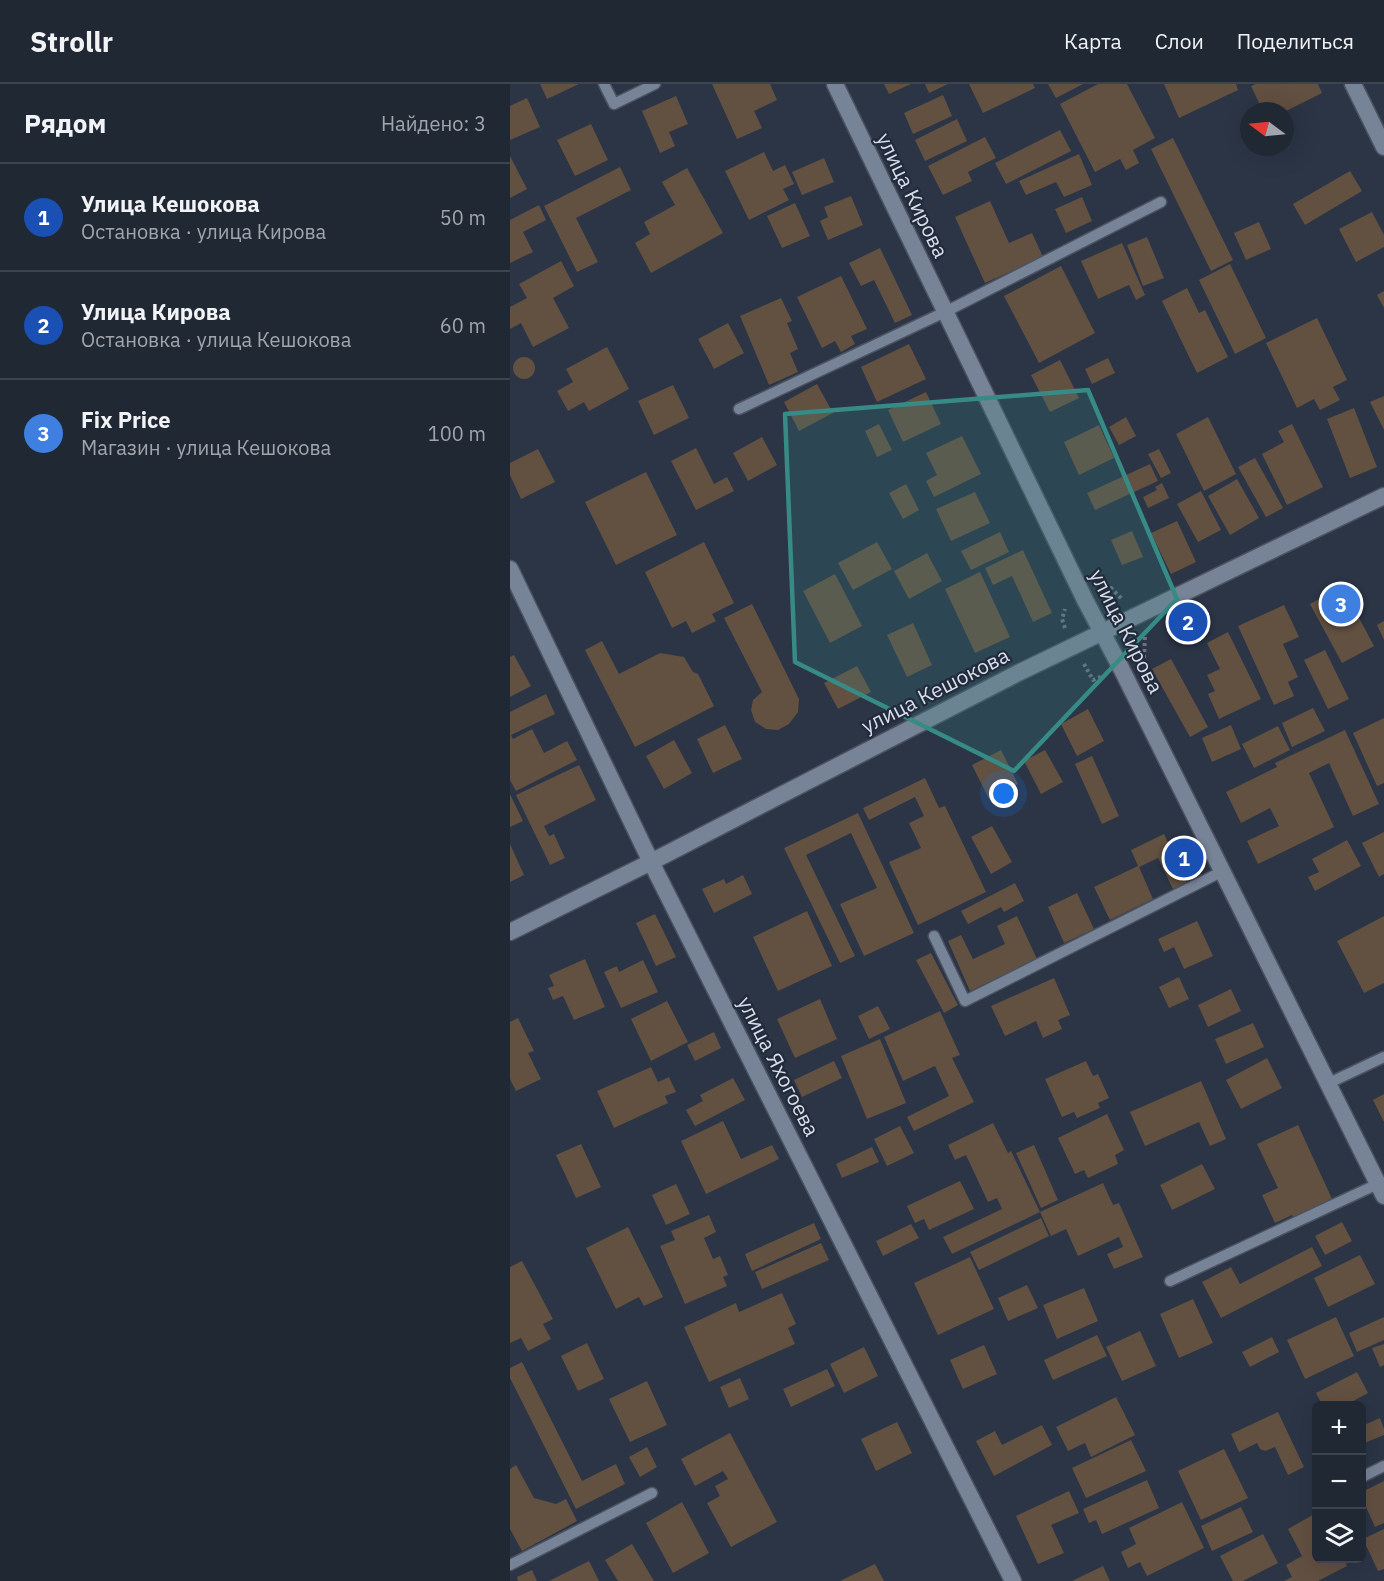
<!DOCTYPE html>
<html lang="ru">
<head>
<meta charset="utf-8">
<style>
  body { margin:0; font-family:"IBM Plex Sans",sans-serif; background:#28303c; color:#f1f3f6 }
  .controls { position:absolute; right:18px; bottom:18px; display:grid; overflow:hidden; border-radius:9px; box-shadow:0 6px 24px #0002 }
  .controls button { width:54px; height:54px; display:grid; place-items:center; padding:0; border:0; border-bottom:2px solid #3d444f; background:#202834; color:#f1f3f6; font:30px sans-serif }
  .compass { position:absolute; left:730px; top:18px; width:54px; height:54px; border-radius:50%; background:#202834; box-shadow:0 6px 24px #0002; rotate:286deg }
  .you { position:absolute; left:494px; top:710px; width:21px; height:21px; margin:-15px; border:4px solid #fff; border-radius:50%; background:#1a73e8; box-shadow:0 0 0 9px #1a73e833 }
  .badge { display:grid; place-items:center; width:39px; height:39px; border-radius:50%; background:#efa376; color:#fff; font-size:20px; font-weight:700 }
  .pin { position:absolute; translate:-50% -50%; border:3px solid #fff; box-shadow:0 2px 6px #0006 }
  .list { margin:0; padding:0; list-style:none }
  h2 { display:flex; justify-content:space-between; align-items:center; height:78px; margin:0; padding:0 24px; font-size:26px }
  h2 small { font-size:20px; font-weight:400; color:#a2a6ac }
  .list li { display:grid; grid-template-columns:39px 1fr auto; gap:18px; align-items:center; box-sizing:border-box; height:108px; padding:0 24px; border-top:2px solid #3d444f }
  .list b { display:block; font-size:22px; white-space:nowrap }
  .list p { margin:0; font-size:20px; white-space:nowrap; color:#a2a6ac }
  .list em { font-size:20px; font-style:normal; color:#a2a6ac }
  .icon { flex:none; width:33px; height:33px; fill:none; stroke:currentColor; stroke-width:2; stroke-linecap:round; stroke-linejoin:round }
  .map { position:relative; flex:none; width:874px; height:1497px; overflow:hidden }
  header { display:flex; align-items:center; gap:36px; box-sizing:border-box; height:84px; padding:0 30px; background:#202834; border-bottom:2px solid #3d444f }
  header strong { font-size:28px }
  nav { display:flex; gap:33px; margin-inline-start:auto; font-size:21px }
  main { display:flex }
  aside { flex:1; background:#202834 }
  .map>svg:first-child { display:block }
  .building { fill:#625041 }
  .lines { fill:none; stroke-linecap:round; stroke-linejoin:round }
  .service-casing { stroke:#4b5361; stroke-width:13 }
  .minor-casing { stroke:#4b5361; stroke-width:19 }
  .tertiary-casing { stroke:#4b5361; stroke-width:19 }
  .secondary-casing { stroke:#4b5361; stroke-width:19 }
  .path { stroke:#697281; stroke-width:4; stroke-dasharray:3 3; stroke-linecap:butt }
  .service { stroke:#778397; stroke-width:10 }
  .minor { stroke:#778397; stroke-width:16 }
  .tertiary { stroke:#778397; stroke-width:16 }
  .secondary { stroke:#778397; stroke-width:16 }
  .marked { fill:#378b87; fill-opacity:0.2; stroke:#378b87; stroke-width:4.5; stroke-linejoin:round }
  .labels { text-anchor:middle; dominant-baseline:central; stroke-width:4.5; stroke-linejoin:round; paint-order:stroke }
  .street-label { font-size:21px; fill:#d8dfea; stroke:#222b3b }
</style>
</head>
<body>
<header>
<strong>Strollr</strong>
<nav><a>Карта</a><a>Слои</a><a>Поделиться</a></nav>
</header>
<main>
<aside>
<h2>Рядом<small>Найдено: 3</small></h2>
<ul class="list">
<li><span class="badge" style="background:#1a4fb4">1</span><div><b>Улица Кешокова</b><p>Остановка · улица Кирова</p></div><em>50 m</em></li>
<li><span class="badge" style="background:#1a4fb4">2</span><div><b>Улица Кирова</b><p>Остановка · улица Кешокова</p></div><em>60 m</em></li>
<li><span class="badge" style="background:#3f7fe0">3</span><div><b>Fix Price</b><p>Магазин · улица Кешокова</p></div><em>100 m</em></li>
</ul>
</aside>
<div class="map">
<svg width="874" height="1497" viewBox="0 0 874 1497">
  <rect width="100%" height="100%" fill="#2b3546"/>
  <g class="building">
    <path d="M30,0H69L37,15Z"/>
    <path d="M202,0H260L267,16L244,27L252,44L227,55Z"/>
    <path d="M374,0H401L379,10Z"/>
    <path d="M415,0H438L419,9Z"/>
    <path d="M459,0H523L525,4L473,29Z"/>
    <path d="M538,0H573L546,14Z"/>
    <path d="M588,0H617L645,54L623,66L629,79L616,86L610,75L585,88L550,20Z"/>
    <path d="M654,0H726L728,6L669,34Z"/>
    <path d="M746,0H808L812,9L776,27H753L741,2Z"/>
    <path d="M433,11L442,32L403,50L394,29Z"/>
    <path d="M166,12L178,40L159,48L165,62L150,69L132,27Z"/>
    <path d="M17,14L30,43L0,56V22Z"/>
    <path d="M447,35L457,57L415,77L405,56Z"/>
    <path d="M81,40L98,76L65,92L47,56Z"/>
    <path d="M550,46L561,67L496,100L485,79Z"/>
    <path d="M475,53L486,74L458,88L462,97L433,111L418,82Z"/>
    <path d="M663,54L723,176L701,187L641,65Z"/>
    <path d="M254,68L263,87L275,81L284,100L273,105L279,116L239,136L215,87Z"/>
    <path d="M569,70L582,101L554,113L546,98L516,111L509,97Z"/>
    <path d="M0,72L17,105L0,114Z"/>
    <path d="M314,74L324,98L292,111L282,88Z"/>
    <path d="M110,83L121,106L66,134L88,178L67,188L34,122Z"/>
    <path d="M177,84L213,149L141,189L125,159L140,150L134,138L165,121L152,98Z"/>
    <path d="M840,87L852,107L795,141L783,120Z"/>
    <path d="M341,112L353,141L318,156L310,137L318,133L314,123Z"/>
    <path d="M572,113L582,137L556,149L545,125Z"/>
    <path d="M480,117L499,159L522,149L533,173L475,199L445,133Z"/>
    <path d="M285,119L300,152L272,164L257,132Z"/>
    <path d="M29,121L36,136L13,148L23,168L0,179V136Z"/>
    <path d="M862,128L874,151V163L846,178L829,145Z"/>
    <path d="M749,138L761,165L736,176L724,149Z"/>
    <path d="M637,153L654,194L633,202L617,161Z"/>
    <path d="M612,159L635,211L626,216L619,201L588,215L571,177Z"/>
    <path d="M370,164L402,231L385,239L364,196L351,202L339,179Z"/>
    <path d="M51,177L64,202L43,214L59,244L23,263L11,239L0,245V223L17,214L9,200Z"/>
    <path d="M720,180L756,254L725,270L689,196Z"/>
    <path d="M551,182L585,249L529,279L494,212Z"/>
    <path d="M331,192L357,245L341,252L345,260L331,268L325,257L312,264L287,213Z"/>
    <path d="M677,204L689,229L695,226L718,273L687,289L652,217Z"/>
    <path d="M874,207V224L867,211Z"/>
    <path d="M271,214L282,237L277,239L288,265L280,269L288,288L259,301L230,232Z"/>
    <path d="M807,234L837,296L823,303L830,316L810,326L804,315L787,324L756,259Z"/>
    <path d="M218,239L234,269L204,285L188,255Z"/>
    <path d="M399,260L416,295L367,318L351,283Z"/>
    <path d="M97,263L119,305L79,327L74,318L58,327L47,307L63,298L56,285Z"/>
    <circle cx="14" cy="284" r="11"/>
    <path d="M598,274L605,289L582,300L575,285Z"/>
    <path d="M550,276L569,314L540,328L521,291Z"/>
    <path d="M307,300L323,329L289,347L274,318Z"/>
    <path d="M163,301L179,334L144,351L128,317Z"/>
    <path d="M416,308L431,340L393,358L378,326Z"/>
    <path d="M874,312V346L860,318Z"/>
    <path d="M844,324L867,383L840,394L817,335Z"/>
    <path d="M616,333L626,352L609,361L599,343Z"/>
    <path d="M698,333L726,390L694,407L666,350Z"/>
    <path d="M369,340L382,366L367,373L355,347Z"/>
    <path d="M782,340L813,403L777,421L752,370L774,358L768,347Z"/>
    <path d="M589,341L604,374L569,391L554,358Z"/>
    <path d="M452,352L471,390L424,413L416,397L427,391L416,369Z"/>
    <path d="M252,353L267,381L238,397L223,369Z"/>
    <path d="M186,364L204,400L217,393L224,407L186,426L161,377Z"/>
    <path d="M28,365L45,398L11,415L0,391V379Z"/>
    <path d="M649,365L661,389L651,394L638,370Z"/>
    <path d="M745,374L773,424L756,433L728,383Z"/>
    <path d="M640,380L648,397L585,426L577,409Z"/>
    <path d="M136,388L167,451L106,481L75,418Z"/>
    <path d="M727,395L749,434L720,451L698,412Z"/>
    <path d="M652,399L659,414L638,424L633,413L647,406L645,403Z"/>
    <path d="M396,400L409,426L393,435L379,409Z"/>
    <path d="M691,407L711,446L688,458L667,420Z"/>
    <path d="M465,408L480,439L441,457L426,425Z"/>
    <path d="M667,437L686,478L661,490L641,449Z"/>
    <path d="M622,447L633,473L612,481L601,456Z"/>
    <path d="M490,448L499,468L461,486L451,467Z"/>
    <path d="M194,458L224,519L202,530L206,537L182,549L176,537L162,544L135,488Z"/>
    <path d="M367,458L382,485L343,506L328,479Z"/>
    <path d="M513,466L542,529L523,538L502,492L483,501L475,484Z"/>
    <path d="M417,469L432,497L399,515L384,487Z"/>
    <path d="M470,488L500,553L465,569L435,505Z"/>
    <path d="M325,490L352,542L320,559L293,507Z"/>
    <path d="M832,502L864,562L832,579L800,520Z"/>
    <path d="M242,520L289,615L288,628L279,640L268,646L256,645L245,638L241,626L243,616L252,608L214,534Z"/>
    <path d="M774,521L789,553L773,560L788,593L778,598L784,612L764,621L728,542Z"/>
    <path d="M874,537V556L867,541Z"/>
    <path d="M403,539L422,581L397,593L377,551Z"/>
    <path d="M718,548L751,615L709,635L698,610L705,607L697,591L710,585L697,559Z"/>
    <path d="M92,557L109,590L150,569L174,573L183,588L188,590L204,622L125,663L75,566Z"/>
    <path d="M815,566L839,615L818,625L794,576Z"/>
    <path d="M4,571L21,602L0,613V573Z"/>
    <path d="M661,575L698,643L680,653L642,585Z"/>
    <path d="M347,582L361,608L328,625L314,599Z"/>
    <path d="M36,610L45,630L1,651L3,655L22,645L34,669L57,657L67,676L6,707L0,696V628Z"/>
    <path d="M803,624L815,647L782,663L772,639Z"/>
    <path d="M578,625L594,657L567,672L551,640Z"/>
    <path d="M874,634V699L867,702L843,649Z"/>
    <path d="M215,641L232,675L203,689L187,655Z"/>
    <path d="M721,641L731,665L702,678L692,654Z"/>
    <path d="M768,642L780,666L744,684L732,660Z"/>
    <path d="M835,646L869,720L843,732L819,679L799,689L824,743L748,780L737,757L769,742L760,724L731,739L716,708L767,683L765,679Z"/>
    <path d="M164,656L182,689L154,705L136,672Z"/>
    <path d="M491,666L508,700L479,715L462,681Z"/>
    <path d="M535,666L553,698L531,710L514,677Z"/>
    <path d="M582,672L609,732L592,740L565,680Z"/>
    <path d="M69,681L86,716L34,742L39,752L44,750L55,774L40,781L6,711Z"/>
    <path d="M415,694L429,724L435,722L476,808L408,841L379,778L411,764L399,739L414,732L405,713L359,736L353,724Z"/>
    <path d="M0,710L13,737L0,743Z"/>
    <path d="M348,729L404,849L354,872L330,820L367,804L341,749L296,771L345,872L330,879L274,764Z"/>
    <path d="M482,742L502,778L481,790L461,753Z"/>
    <path d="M874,748V790L869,793L852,759Z"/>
    <path d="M654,750L677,799L663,805L648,774L629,783L643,815L600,836L584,803L628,782L621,766Z"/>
    <path d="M837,756L851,782L805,807L798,793L809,788L802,775Z"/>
    <path d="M0,760L14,791L0,798Z"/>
    <path d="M233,791L242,810L204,829L192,805L214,795L216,800Z"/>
    <path d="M505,799L514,817L494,828L491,823L458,840L451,827Z"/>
    <path d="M567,809L584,845L554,859L538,823Z"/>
    <path d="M297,827L322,882L268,907L243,853Z"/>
    <path d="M145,830L166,873L146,882L126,839Z"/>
    <path d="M507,832L527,875L460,907L438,857L451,851L463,875L495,860L487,842Z"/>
    <path d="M874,832V899L854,909L827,857Z"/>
    <path d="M687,837L703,872L674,885L664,863L654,868L648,855Z"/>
    <path d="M421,869L448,921L434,929L406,876Z"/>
    <path d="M75,875L95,923L64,936L53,912L43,916L38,904L44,902L39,891Z"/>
    <path d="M133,876L148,908L111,924L94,888L107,882L109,888Z"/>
    <path d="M669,893L679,915L659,924L649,903Z"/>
    <path d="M544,894L560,931L548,936L552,945L533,954L526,937L495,952L481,922Z"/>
    <path d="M721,905L731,927L698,943L688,921Z"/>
    <path d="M310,915L327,955L285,974L267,935Z"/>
    <path d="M157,917L178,958L141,977L121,935Z"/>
    <path d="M368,922L380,945L359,955L348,932Z"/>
    <path d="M430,927L450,971L442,974L464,1018L404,1047L397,1033L439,1012L425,982L393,997L374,953Z"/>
    <path d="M8,934L24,967L18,969L31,995L6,1007L0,995V938Z"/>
    <path d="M743,939L754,963L716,980L705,955Z"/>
    <path d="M204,948L211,964L185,977L177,961Z"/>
    <path d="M370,955L396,1019L357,1035L331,972Z"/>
    <path d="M757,974L772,1004L731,1025L716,996Z"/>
    <path d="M324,977L332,994L292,1013L284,996Z"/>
    <path d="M576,977L583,992L588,990L599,1014L588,1019L590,1024L567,1034L564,1028L552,1033L535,995Z"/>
    <path d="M141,983L148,998L159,993L166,1008L155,1012L158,1019L104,1044L87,1007Z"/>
    <path d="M223,994L235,1016L185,1042L176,1026L193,1017L190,1011Z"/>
    <path d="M691,997L716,1055L700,1062L689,1038L635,1062L620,1028Z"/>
    <path d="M874,1010V1038L863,1016Z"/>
    <path d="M597,1030L614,1066L605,1071L608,1080L578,1094L574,1086L565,1090L548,1054Z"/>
    <path d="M213,1037L231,1075L262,1061L269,1075L196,1110L171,1057Z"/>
    <path d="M483,1039L498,1069L501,1067L530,1128L442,1170L433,1153L492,1125L487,1114L478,1118L456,1071L445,1076L438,1061Z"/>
    <path d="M788,1041L823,1117L784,1136L782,1131L765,1139L752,1111L768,1104L747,1060Z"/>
    <path d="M390,1042L404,1069L377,1082L364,1055Z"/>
    <path d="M71,1060L91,1103L66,1114L46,1071Z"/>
    <path d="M524,1061L548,1116L531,1124L506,1069Z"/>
    <path d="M362,1063L369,1078L332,1094L326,1080Z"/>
    <path d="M692,1080L705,1105L662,1126L650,1101Z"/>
    <path d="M450,1097L464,1125L419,1146L414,1135L405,1139L397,1122Z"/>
    <path d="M593,1099L603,1121L609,1119L633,1173L604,1185L597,1170L613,1163L609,1153L568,1172L556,1145L541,1152L530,1128Z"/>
    <path d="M166,1100L180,1130L156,1141L142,1111Z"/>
    <path d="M199,1131L206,1148L194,1154L203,1175L210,1172L218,1191L213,1193L217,1202L175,1220L150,1162L165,1156L161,1147Z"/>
    <path d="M531,1134L539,1152L469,1186L460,1168Z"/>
    <path d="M832,1138L842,1157L815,1171L805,1152Z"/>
    <path d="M304,1139L311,1155L242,1187L235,1170Z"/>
    <path d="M401,1140L409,1154L373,1172L366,1157Z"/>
    <path d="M118,1143L153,1213L134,1222L129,1213L106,1225L76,1164Z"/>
    <path d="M311,1159L319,1176L252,1205L245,1188Z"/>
    <path d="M802,1163L812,1182L711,1234L692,1198L721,1183L730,1200Z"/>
    <path d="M850,1171L865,1200L818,1223L804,1194Z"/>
    <path d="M460,1173L484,1225L428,1251L404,1199Z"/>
    <path d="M12,1177L43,1235L33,1240L41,1255L18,1267L11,1254L0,1259V1183Z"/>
    <path d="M517,1201L528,1224L498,1237L488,1214Z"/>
    <path d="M574,1204L588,1237L547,1255L533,1221Z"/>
    <path d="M272,1209L286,1240L278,1244L285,1260L199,1298L174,1243L226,1219L229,1228Z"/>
    <path d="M683,1215L703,1259L669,1274L650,1230Z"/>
    <path d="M826,1233L844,1272L795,1295L777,1256Z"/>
    <path d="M874,1233V1256L847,1268L839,1249Z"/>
    <path d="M630,1247L646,1282L612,1297L596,1263Z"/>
    <path d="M587,1251L597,1272L543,1296L534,1276Z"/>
    <path d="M762,1253L769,1268L740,1283L732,1268Z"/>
    <path d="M77,1259L94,1295L68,1307L51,1272Z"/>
    <path d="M874,1260V1281L870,1283L862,1264Z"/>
    <path d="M474,1261L487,1290L453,1305L440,1276Z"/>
    <path d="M354,1263L368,1292L334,1309L320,1280Z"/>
    <path d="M12,1278L72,1397L106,1380L115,1400L66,1425L0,1294V1284Z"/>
    <path d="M317,1285L325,1302L281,1323L273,1305Z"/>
    <path d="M847,1288L858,1309L834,1322H813L806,1309Z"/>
    <path d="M230,1294L239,1315L219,1324L210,1303Z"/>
    <path d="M137,1297L157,1341L120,1358L99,1315Z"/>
    <path d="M606,1313L625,1351L581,1373L575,1359L558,1367L546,1343Z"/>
    <path d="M768,1328L794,1383L778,1391L765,1363L755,1367L750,1365L747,1359L729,1368L721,1350Z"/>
    <path d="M870,1334L874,1345V1351L852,1360V1342Z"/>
    <path d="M387,1338L402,1369L366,1387L351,1355Z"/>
    <path d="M532,1341L542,1361L484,1392L466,1357L485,1347L492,1361Z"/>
    <path d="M220,1349L267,1438L221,1463L197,1419L210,1412L205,1402L218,1395L213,1387L185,1402L171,1375Z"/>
    <path d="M621,1356L636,1387L576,1414L562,1384Z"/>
    <path d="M137,1363L147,1383L130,1393L119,1373Z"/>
    <path d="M714,1365L738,1414L691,1436L668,1387Z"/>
    <path d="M6,1381L24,1414L46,1420L56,1415L67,1437L12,1467L0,1445V1385Z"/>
    <path d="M637,1396L649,1424L592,1450L586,1436L579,1439L573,1425Z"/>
    <path d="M874,1397V1439L865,1443L852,1414V1408Z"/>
    <path d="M559,1407L569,1429L541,1441L554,1469L528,1480L506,1432Z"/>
    <path d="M172,1418L199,1469L163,1489L136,1439Z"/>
    <path d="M672,1418L694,1464L637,1492L630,1478L618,1484L611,1468L626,1460L619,1444Z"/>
    <path d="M731,1423L743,1448L702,1467L691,1442Z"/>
    <path d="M806,1429V1474H833L837,1482L808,1497H774L782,1493L776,1481L792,1472L778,1445Z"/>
    <path d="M874,1445V1485L868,1487L853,1455Z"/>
    <path d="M753,1450L768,1479L733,1497H723L710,1472Z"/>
    <path d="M122,1460L144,1497H108L95,1476Z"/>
    <path d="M79,1477L89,1497H39Z"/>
    <path d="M365,1480L374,1497H330Z"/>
    <path d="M593,1482L600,1497H562Z"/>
    <path d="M22,1486L27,1497H8L7,1493Z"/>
  </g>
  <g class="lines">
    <g class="service-casing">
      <g id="service">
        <path d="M94,0L104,20L145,0"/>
        <path d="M229,325L435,228L651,118"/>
        <path d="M424,852L455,917L713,787"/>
        <path d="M819,999L874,973"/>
        <path d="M660,1197L872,1098"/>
        <path d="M852,1393L874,1382"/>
        <path d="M0,1481L142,1409"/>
      </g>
    </g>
    <g class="minor-casing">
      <g id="minor">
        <path d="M843,0L874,63"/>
        <path d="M0,485L141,778L503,1497"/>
      </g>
    </g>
    <g class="tertiary-casing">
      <path id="tertiary" d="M0,848L141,778L508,589L874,412"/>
    </g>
    <g class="secondary-casing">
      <path id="secondary" d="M325,0L575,516L611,584L874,1112"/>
    </g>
    <g class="path">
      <path d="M595,507L601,504L613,516"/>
      <path d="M555,544L552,535L555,525"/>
      <path d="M634,574L635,552"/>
      <path d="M574,580L583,596L593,592"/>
    </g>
    <use href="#service" class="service"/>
    <use href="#minor" class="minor"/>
    <use href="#tertiary" class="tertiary"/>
    <use href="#secondary" class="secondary"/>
  </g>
  <path class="marked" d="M578,306L667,515L504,687L285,578L275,330Z"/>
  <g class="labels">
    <g class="street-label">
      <text transform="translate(403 111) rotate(64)">улица Кирова</text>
      <text transform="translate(617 547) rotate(63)">улица Кирова</text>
      <text transform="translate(425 606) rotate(-27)">улица Кешокова</text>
      <text transform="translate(269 982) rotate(63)">улица Яхогоева</text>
    </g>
  </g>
</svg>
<div class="controls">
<button>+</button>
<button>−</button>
<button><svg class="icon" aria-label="layers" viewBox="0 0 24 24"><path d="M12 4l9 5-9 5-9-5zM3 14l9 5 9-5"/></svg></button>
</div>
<svg class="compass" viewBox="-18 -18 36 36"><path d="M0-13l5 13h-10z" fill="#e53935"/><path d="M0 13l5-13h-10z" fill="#a2a6ac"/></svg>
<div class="you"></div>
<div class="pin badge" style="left:674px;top:774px;background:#1a4fb4">1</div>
<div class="pin badge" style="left:678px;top:538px;background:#1a4fb4">2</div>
<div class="pin badge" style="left:831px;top:520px;background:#3f7fe0">3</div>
</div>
</main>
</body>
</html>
